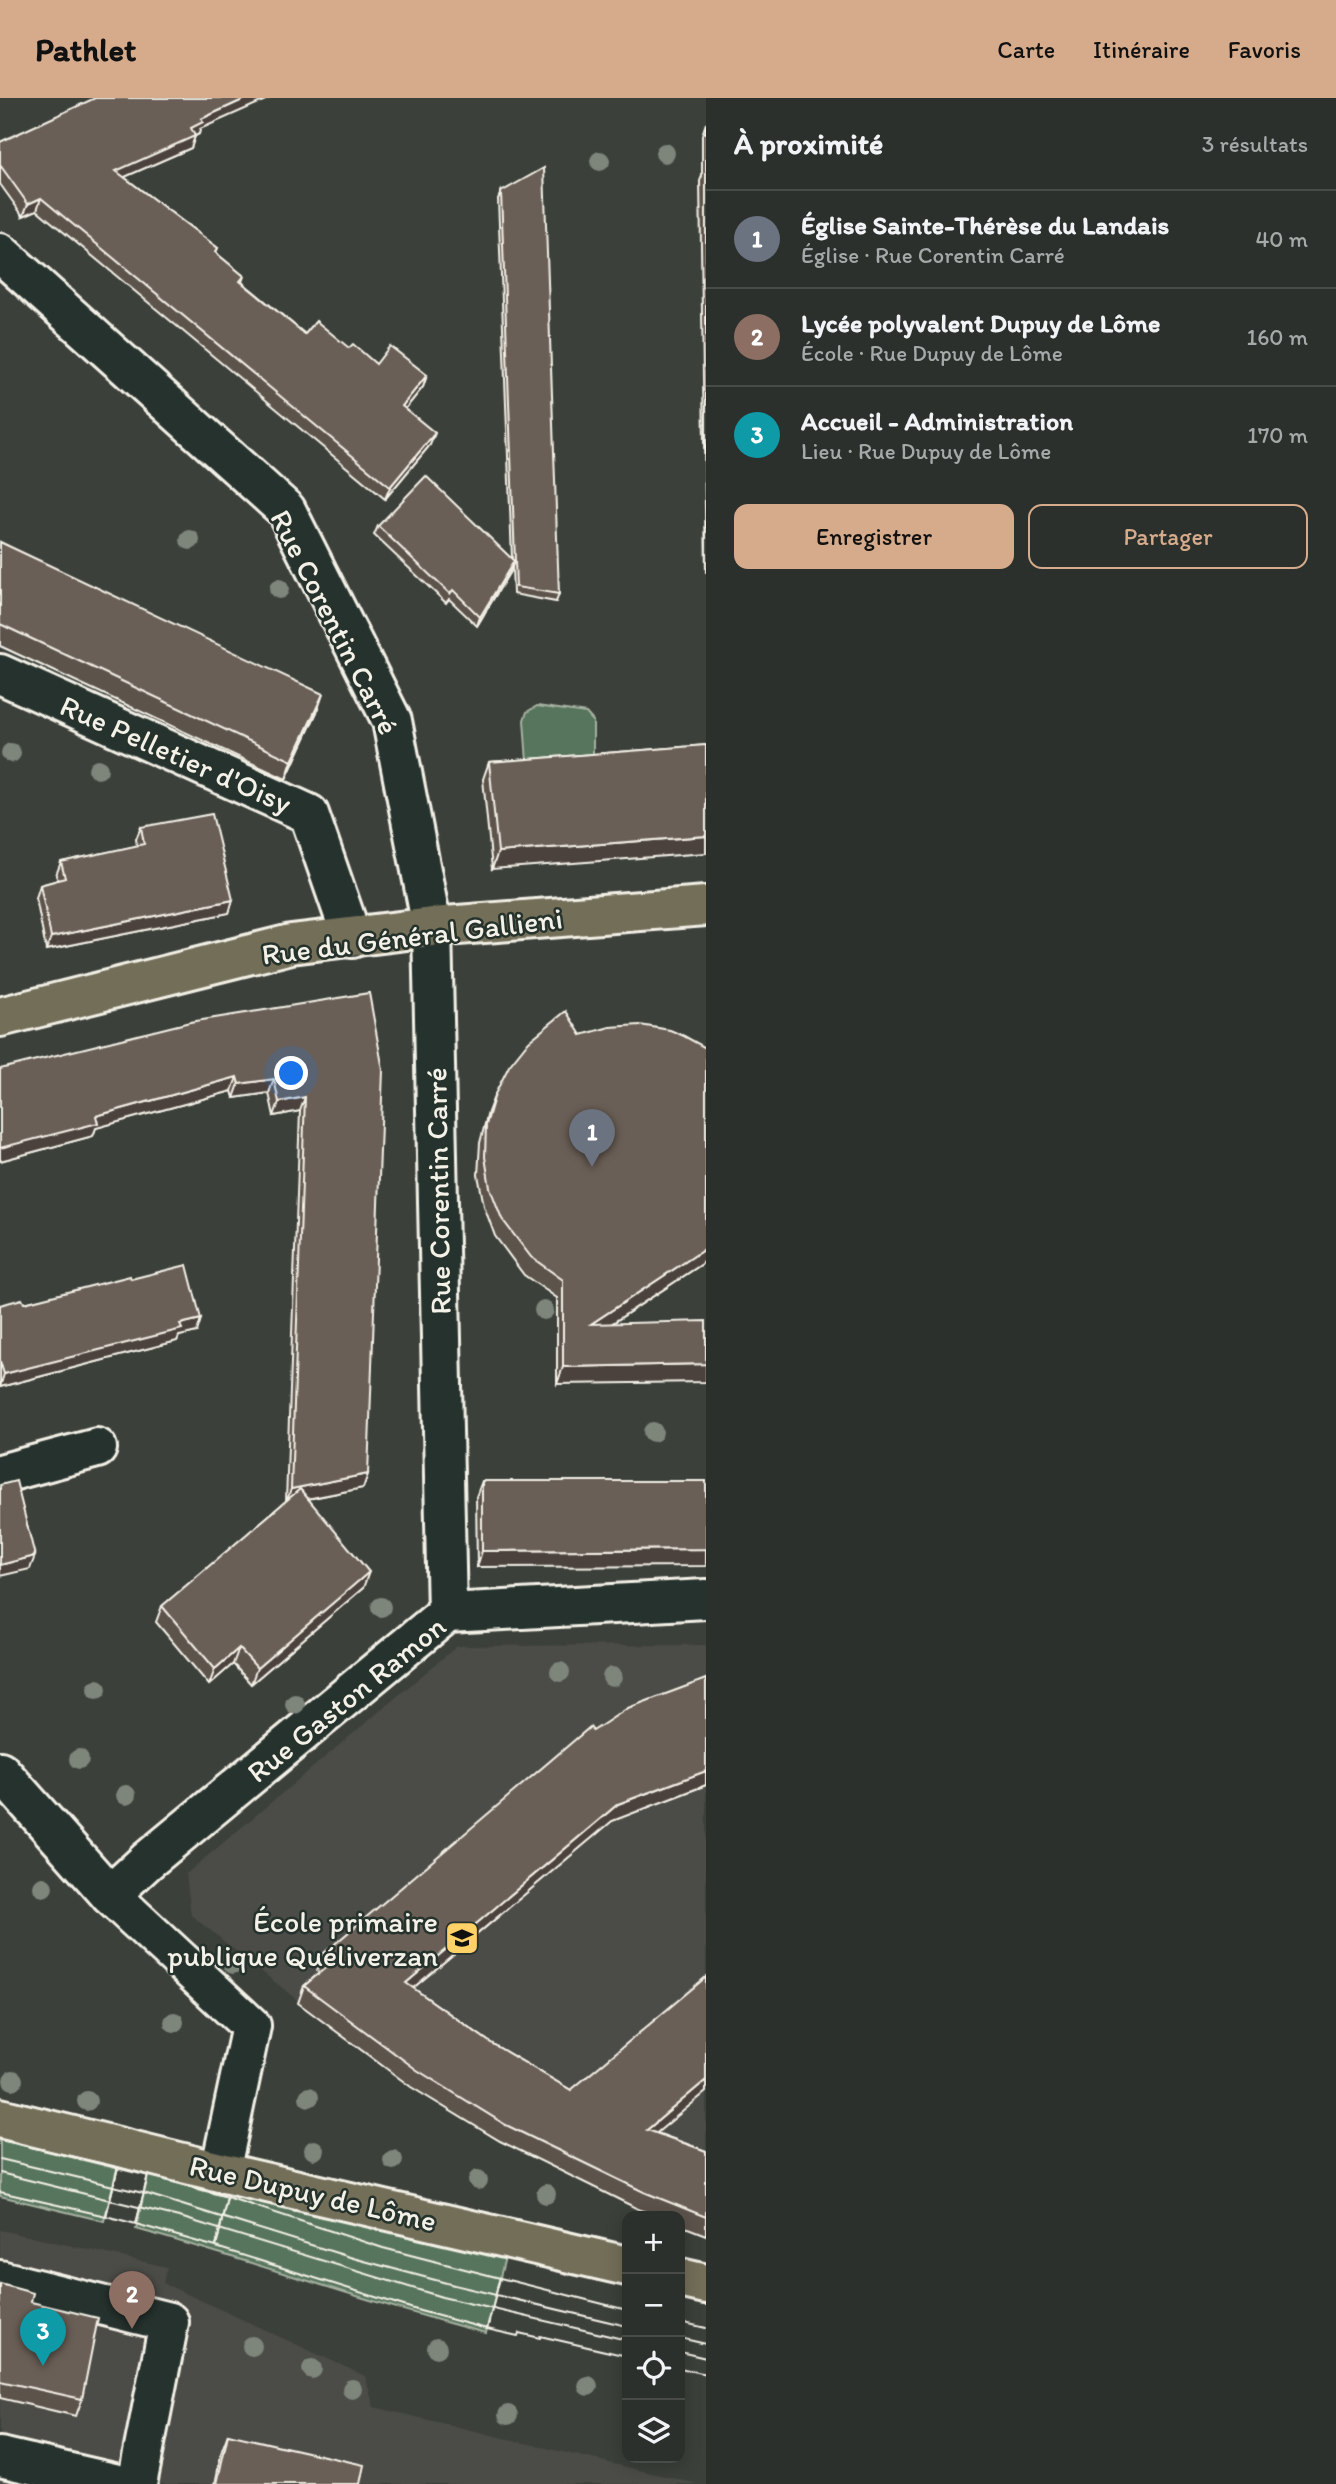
<!DOCTYPE html>
<html lang="fr">
<head>
<meta charset="utf-8">
<style>
  body { margin:0; font-family:Itim,sans-serif; background:#343834; color:#f1f3f6 }
  .controls { position:absolute; right:21px; bottom:21px; display:grid; overflow:hidden; border-radius:14px; box-shadow:0 4px 18px #0003 }
  .controls button { width:63px; height:63px; display:grid; place-items:center; padding:0; border:0; border-bottom:2px solid #484b48; background:#2c302c; color:#f1f3f6; font:35px sans-serif }
  .you { position:absolute; left:292px; top:976px; width:24px; height:24px; margin:-18px; border:5px solid #fff; border-radius:50%; background:#1a73e8; box-shadow:0 0 0 10px #1a73e833 }
  .badge { display:grid; place-items:center; width:46px; height:46px; border-radius:50%; background:#d6ab8b; color:#fff; font-size:23px; font-weight:700 }
  .pin { position:absolute; translate:-50% -58px; filter:drop-shadow(0 2px 4px #0008) }
  .pin::after { content:''; position:absolute; top:37px; width:24px; height:21px; background:inherit; clip-path:polygon(0 0,100% 0,50% 100%) }
  .list { margin:0; padding:0; list-style:none }
  h2 { display:flex; justify-content:space-between; align-items:center; height:91px; margin:0; padding:0 28px; font-size:30px }
  h2 small { font-size:23px; font-weight:400; color:#a6a9a9 }
  .list li { display:grid; grid-template-columns:46px 1fr auto; gap:21px; align-items:center; box-sizing:border-box; height:98px; padding:0 28px; border-top:2px solid #484b48 }
  .list b { display:block; font-size:26px; white-space:nowrap }
  .list p { margin:0; font-size:23px; white-space:nowrap; color:#a6a9a9 }
  .list em { font-size:23px; font-style:normal; color:#a6a9a9 }
  .actions { display:flex; gap:14px; padding:21px 28px }
  .actions a { flex:1; padding:16px 0; border:2px solid #d6ab8b; border-radius:14px; text-align:center; font-size:24px; color:#d6ab8b }
  .actions .main { background:#d6ab8b; color:#111 }
  .icon { flex:none; width:38px; height:38px; fill:none; stroke:currentColor; stroke-width:2; stroke-linecap:round; stroke-linejoin:round }
  .map { position:relative; flex:none; width:706px; height:2386px; overflow:hidden }
  header { display:flex; align-items:center; gap:42px; box-sizing:border-box; height:98px; padding:0 35px; background:#d6ab8b; color:#111 }
  header strong { font-size:33px }
  nav { display:flex; gap:38px; margin-inline-start:auto; font-size:24px }
  main { display:flex }
  aside { flex:1; background:#2c302c }
  .map>svg:first-child { display:block }
  .built { fill:#4c4c46 }
  .green { fill:#57745c; stroke:#a6b2a2; stroke-width:2 }
  .lines { fill:none; stroke-linecap:round; stroke-linejoin:round }
  .minor-casing { stroke:#f4f1e8; stroke-width:44 }
  .major-casing { stroke:#f4f1e8; stroke-width:44 }
  .minor { stroke:#26332d; stroke-width:38 }
  .major { stroke:#726e59; stroke-width:38 }
  .tram { stroke:#f4f1e8; stroke-width:2 }
  .tree { fill:#7e867b }
  .wall { fill:#5c524b; stroke:#f4f1e8; stroke-width:2 }
  .shaded-wall { fill:#4b423d; stroke:#f4f1e8; stroke-width:2 }
  .building { fill:#6b5f57; stroke:#f4f1e8; stroke-width:2 }
  .labels { text-anchor:middle; dominant-baseline:central; stroke-width:5; stroke-linejoin:round; paint-order:stroke }
  .street-label { font-size:30px; fill:#f4f1e8; stroke:#26332d }
  .poi-label { font-size:30px; fill:#f4f1e8; stroke:#26332d; text-anchor:end }
</style>
</head>
<body>
<header>
<strong>Pathlet</strong>
<nav><a>Carte</a><a>Itinéraire</a><a>Favoris</a></nav>
</header>
<main>
<div class="map">
<svg width="706" height="2386" viewBox="0 0 706 2386">
  <rect width="100%" height="100%" fill="#3b403a"/>
  <filter id="ink" filterUnits="userSpaceOnUse"><feTurbulence type="fractalNoise" baseFrequency=".0143" numOctaves="2"/><feDisplacementMap in="SourceGraphic" scale="14" xChannelSelector="R" yChannelSelector="G"/><feConvolveMatrix kernelMatrix="1 2 1 2 8 2 1 2 1" color-interpolation-filters="sRGB"/></filter>
  <g filter="url(#ink)">
    <g class="built">
      <path d="M706,1547V2138L680,2128V2118H657L569,2078L500,2043L455,2017L368,1959L191,1817L186,1776L457,1548Z"/>
      <path d="M0,2132L167,2169L163,2185L365,2278L374,2309L698,2386H0Z"/>
    </g>
    <g class="green">
      <path d="M537,608L586,615L593,623V673L528,678L524,622L527,614Z"/>
      <path d="M0,2034L119,2063L104,2123L0,2098Z"/>
      <path d="M150,2069L506,2155L486,2235C368,2205 254,2163 136,2131Z"/>
    </g>
    <g class="lines">
      <g class="minor-casing">
        <g id="minor">
          <path d="M0,155L286,412L392,623L432,829L447,1515"/>
          <path d="M0,576L309,716L352,840"/>
          <path d="M0,1376L97,1350"/>
          <path d="M0,1673L110,1797L251,1928L220,2074"/>
          <path d="M110,1797L147,1763L447,1515L706,1501"/>
          <path d="M0,2182L169,2224L137,2386"/>
          <path d="M0,2359L118,2386"/>
        </g>
      </g>
      <g class="major-casing">
        <g id="major">
          <path d="M0,919L291,846L432,829L706,808"/>
          <path d="M0,2020L220,2074L627,2168"/>
          <path d="M680,2180L706,2186"/>
        </g>
      </g>
      <use href="#minor" class="minor"/>
      <use href="#major" class="major"/>
      <g class="tram">
        <path d="M0,2042L118,2069L106,2118L0,2094"/>
        <path d="M0,2061L147,2096L353,2160L454,2187L627,2228"/>
        <path d="M118,2069L148,2077L136,2126L106,2118Z"/>
        <path d="M0,2075L183,2120L442,2199L627,2242"/>
        <path d="M148,2077L227,2099L216,2149L136,2126Z"/>
        <path d="M227,2099L383,2150L500,2180L487,2231L420,2213L216,2149Z"/>
        <path d="M497,2189L500,2180L627,2212"/>
        <path d="M489,2223L487,2231L518,2238L519,2235L540,2240V2238L627,2258"/>
        <path d="M680,2224L706,2230"/>
        <path d="M680,2240L706,2246"/>
        <path d="M680,2254L706,2260"/>
        <path d="M680,2270L706,2276"/>
      </g>
    </g>
    <g class="tree">
      <circle cx="665" cy="55" r="10"/>
      <circle cx="600" cy="63" r="10"/>
      <circle cx="190" cy="442" r="10"/>
      <circle cx="279" cy="491" r="10"/>
      <circle cx="11" cy="655" r="10"/>
      <circle cx="98" cy="671" r="10"/>
      <circle cx="544" cy="1212" r="10"/>
      <circle cx="653" cy="1334" r="10"/>
      <circle cx="381" cy="1509" r="10"/>
      <circle cx="560" cy="1574" r="10"/>
      <circle cx="612" cy="1579" r="10"/>
      <circle cx="97" cy="1591" r="10"/>
      <circle cx="295" cy="1606" r="10"/>
      <circle cx="79" cy="1661" r="10"/>
      <circle cx="126" cy="1697" r="10"/>
      <circle cx="43" cy="1789" r="10"/>
      <circle cx="233" cy="1866" r="10"/>
      <circle cx="174" cy="1924" r="10"/>
      <circle cx="13" cy="1982" r="10"/>
      <circle cx="309" cy="1999" r="10"/>
      <circle cx="87" cy="2003" r="10"/>
      <circle cx="314" cy="2052" r="10"/>
      <circle cx="393" cy="2062" r="10"/>
      <circle cx="478" cy="2082" r="10"/>
      <circle cx="546" cy="2096" r="10"/>
      <circle cx="252" cy="2248" r="10"/>
      <circle cx="437" cy="2250" r="10"/>
      <circle cx="312" cy="2271" r="10"/>
      <circle cx="588" cy="2288" r="10"/>
      <circle cx="352" cy="2291" r="10"/>
      <circle cx="508" cy="2317" r="10"/>
    </g>
    <g class="wall">
      <path d="M706,25V475L700,83L702,78V37Z"/>
      <path d="M200,31L199,36L195,38L191,50L124,79L218,150L216,155L244,178L242,184L305,236L349,250L376,266L427,277L423,289L405,311L430,347L385,401L37,112L23,118L0,86V44Z"/>
      <path d="M501,94L559,496L556,504L513,496L512,468L477,528L449,501L446,505L374,437L378,428L512,461L498,101Z"/>
      <path d="M0,444L317,614L286,681L0,548Z"/>
      <path d="M706,647L492,771L483,681L489,664Z"/>
      <path d="M141,729L233,802L229,815L46,852L36,800L40,787L58,782L56,777L61,764L137,748L136,741Z"/>
      <path d="M369,895L368,1376L363,1390L308,1401L363,1490L251,1586L233,1566L209,1587L156,1524L162,1508L286,1403L300,1013L274,1018L269,995L234,1000L232,993L96,1030L93,1038L0,1063Z"/>
      <path d="M581,937L706,950V1162L702,1166L613,1225L557,1286V1200L524,1177L495,1138L484,1108L478,1077L480,1045L488,1014L495,996Z"/>
      <path d="M131,1181L197,1234L179,1238L177,1243L0,1289V1207L24,1205Z"/>
      <path d="M482,1383H706L477,1469L476,1399Z"/>
      <path d="M706,1581V1687L612,1723L413,1890L491,1945L571,1992L657,2035L706,2053V2137L680,2127V2118H658L638,2111L500,2043L411,1989L298,1905L304,1888L319,1875L317,1872L323,1856L593,1633Z"/>
      <path d="M0,2186L31,2204L82,2301L76,2318L0,2300Z"/>
      <path d="M228,2336L360,2386H215L222,2352Z"/>
    </g>
    <g class="shaded-wall">
      <path d="M247,0H270L200,31L199,36L193,39L195,38L191,50L111,85L116,73L191,30L201,21Z"/>
      <path d="M41,100L37,112L23,118L28,106Z"/>
      <path d="M427,277L423,289L398,320L402,308Z"/>
      <path d="M435,335L430,347L385,401L390,389Z"/>
      <path d="M514,463L511,472L477,528L480,519Z"/>
      <path d="M323,596L317,614L286,681L292,663Z"/>
      <path d="M706,738V755L492,771L498,754Z"/>
      <path d="M233,802L229,815L46,852L51,839Z"/>
      <path d="M237,979L232,993L96,1030L93,1038L0,1063V1050L96,1018Z"/>
      <path d="M274,981L269,995L234,1000L239,986Z"/>
      <path d="M305,999L300,1013L274,1018L279,1004Z"/>
      <path d="M706,1150V1162L702,1166L585,1243L591,1226Z"/>
      <path d="M201,1221L197,1234L179,1238L177,1243L0,1289L4,1276L180,1226Z"/>
      <path d="M706,1266V1284L557,1286L563,1269Z"/>
      <path d="M368,1376L363,1390L286,1405L291,1391Z"/>
      <path d="M706,1451V1468L477,1469L482,1453Z"/>
      <path d="M35,1458L30,1471L0,1478V1467Z"/>
      <path d="M369,1474L363,1490L251,1586L257,1570Z"/>
      <path d="M239,1550L233,1566L209,1587L215,1571Z"/>
      <path d="M706,1673V1687L612,1723L400,1901L406,1885L618,1706Z"/>
      <path d="M706,1982V1994L641,2048L647,2032Z"/>
    </g>
    <g class="building">
      <path d="M95,0H247L201,21L203,24L191,30L195,38L116,73L218,150L215,154L244,178L240,183L305,236L316,223L349,250L353,246L376,266L390,248L427,277L402,308L435,335L390,389L41,100L28,106L0,67V44Z"/>
      <path d="M544,70L559,496L516,489L501,94Z"/>
      <path d="M426,378L514,463L480,519L453,492L450,496L378,428Z"/>
      <path d="M0,444L323,596L292,663L0,526Z"/>
      <path d="M706,647V738L498,754L489,664Z"/>
      <path d="M212,716L233,802L51,839L40,787L65,780L61,764L144,746L141,729Z"/>
      <path d="M369,895L383,972L368,1376L291,1391L305,999L279,1004L274,981L239,986L237,979L96,1018L98,1025L0,1050V971L190,924Z"/>
      <path d="M566,913L581,937L610,929L640,927L670,932L684,938L706,950V1150L591,1226L706,1223V1266L563,1269V1182L531,1159L502,1121L490,1090L485,1059L486,1027L495,996L509,968L529,943Z"/>
      <path d="M187,1167L201,1221L180,1226L182,1231L4,1276L0,1263V1207L22,1201L24,1205L130,1178L131,1181Z"/>
      <path d="M16,1383L35,1458L0,1467V1387Z"/>
      <path d="M482,1383H706V1451L482,1453Z"/>
      <path d="M300,1391L369,1474L257,1570L239,1550L215,1571L162,1508Z"/>
      <path d="M706,1581V1673L618,1706L406,1885L491,1945L571,1992L706,1879V1982L647,2032L706,2053V2119L644,2094L506,2027L417,1972L304,1888L330,1866L323,1856L590,1629L593,1633L628,1610Z"/>
      <path d="M0,2186L33,2195L31,2204L98,2220L82,2301L0,2283Z"/>
      <path d="M228,2336L364,2367L360,2386H217Z"/>
    </g>
  </g>
  <defs>
    <g id="school-square" transform="scale(1.75)"><rect x="-9" y="-9" width="18" height="18" rx="4" fill="#ffd166" stroke="#26332d"/><path d="M0-5L7-2L0 1L-7-2ZM-4 1L0 2.5L4 1V4Q0 6-4 4Z" fill="#111"/></g>
  </defs>
  <g fill-rule="evenodd">
    <use href="#school-square" x="462" y="1840"/>
  </g>
  <g class="labels">
    <g class="street-label">
      <text transform="translate(335 524) rotate(63)">Rue Corentin Carré</text>
      <text transform="translate(176 656) rotate(24)">Rue Pelletier d'Oisy</text>
      <text transform="translate(412 838) rotate(-7)">Rue du Général Gallieni</text>
      <text transform="translate(438 1093) rotate(-91)">Rue Corentin Carré</text>
      <text transform="translate(346 1601) rotate(-39)">Rue Gaston Ramon</text>
      <text transform="translate(313 2095) rotate(13)">Rue Dupuy de Lôme</text>
    </g>
    <g class="poi-label">
      <text x="438" y="1823">École primaire<tspan x="438" dy="34">publique Quéliverzan</tspan></text>
    </g>
  </g>
</svg>
<div class="controls">
<button>+</button>
<button>−</button>
<button><svg class="icon" aria-label="locate" viewBox="0 0 24 24"><circle cx="12" cy="12" r="6"/><path d="M12 2v4M12 18v4M2 12h4M18 12h4"/></svg></button>
<button><svg class="icon" aria-label="layers" viewBox="0 0 24 24"><path d="M12 4l9 5-9 5-9-5zM3 14l9 5 9-5"/></svg></button>
</div>
<div class="you"></div>
<div class="pin badge" style="left:592px;top:1069px;background:#6b7280">1</div>
<div class="pin badge" style="left:132px;top:2231px;background:#8d6e63">2</div>
<div class="pin badge" style="left:43px;top:2268px;background:#0f9aa8">3</div>
</div>
<aside>
<h2>À proximité<small>3 résultats</small></h2>
<ul class="list">
<li><span class="badge" style="background:#6b7280">1</span><div><b>Église Sainte-Thérèse du Landais</b><p>Église · Rue Corentin Carré</p></div><em>40 m</em></li>
<li><span class="badge" style="background:#8d6e63">2</span><div><b>Lycée polyvalent Dupuy de Lôme</b><p>École · Rue Dupuy de Lôme</p></div><em>160 m</em></li>
<li><span class="badge" style="background:#0f9aa8">3</span><div><b>Accueil - Administration</b><p>Lieu · Rue Dupuy de Lôme</p></div><em>170 m</em></li>
</ul>
<div class="actions"><a class="main">Enregistrer</a><a>Partager</a></div>
</aside>
</main>
</body>
</html>
